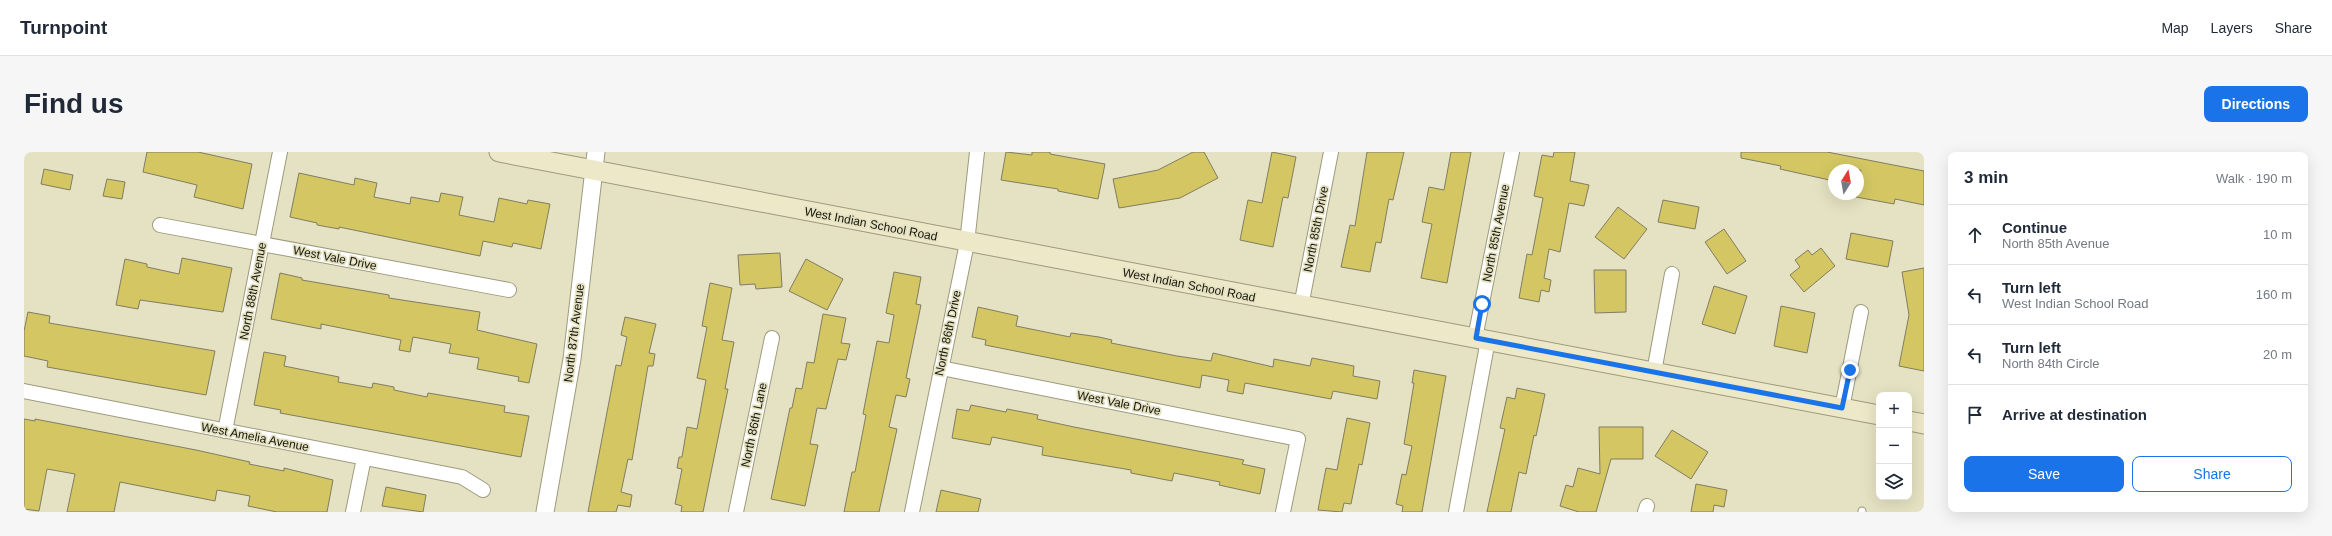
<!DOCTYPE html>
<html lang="en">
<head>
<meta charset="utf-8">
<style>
  body { margin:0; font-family:Arial,sans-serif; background:#f6f6f7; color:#1f2937 }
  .controls { position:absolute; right:12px; bottom:12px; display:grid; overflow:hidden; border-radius:8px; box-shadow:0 4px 16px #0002 }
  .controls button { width:36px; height:36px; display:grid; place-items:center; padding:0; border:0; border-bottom:1px solid #e0e1e3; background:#fff; color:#1f2937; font:20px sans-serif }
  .compass { position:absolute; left:1804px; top:12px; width:36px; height:36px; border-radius:50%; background:#fff; box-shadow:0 4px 16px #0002; rotate:11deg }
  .stop { position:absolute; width:12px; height:12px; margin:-9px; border:3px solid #1a73e8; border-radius:50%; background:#fff }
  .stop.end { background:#1a73e8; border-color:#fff; box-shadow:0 1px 4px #0008 }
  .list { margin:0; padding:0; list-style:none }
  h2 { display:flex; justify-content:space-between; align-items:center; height:52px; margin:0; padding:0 16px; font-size:17px }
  h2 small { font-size:13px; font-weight:400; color:#747a83 }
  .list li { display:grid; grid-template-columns:26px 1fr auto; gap:12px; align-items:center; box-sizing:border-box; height:60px; padding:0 16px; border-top:1px solid #e0e1e3 }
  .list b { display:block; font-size:15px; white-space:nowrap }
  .list p { margin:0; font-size:13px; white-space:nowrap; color:#747a83 }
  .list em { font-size:13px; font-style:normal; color:#747a83 }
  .actions { display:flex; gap:8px; padding:12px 16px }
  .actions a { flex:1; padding:9px 0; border:1px solid #1a73e8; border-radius:8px; text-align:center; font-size:14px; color:#1a73e8 }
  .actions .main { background:#1a73e8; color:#fff }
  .icon { flex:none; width:22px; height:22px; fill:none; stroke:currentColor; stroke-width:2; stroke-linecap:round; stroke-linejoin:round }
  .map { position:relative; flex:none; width:1900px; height:360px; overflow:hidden; border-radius:8px }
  header { display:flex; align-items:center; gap:24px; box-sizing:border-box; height:56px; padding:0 20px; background:#fff; border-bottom:1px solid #e0e1e3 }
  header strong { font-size:19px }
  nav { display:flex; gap:22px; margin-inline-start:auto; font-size:14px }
  .intro { display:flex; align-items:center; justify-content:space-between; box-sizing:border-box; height:96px; padding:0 24px }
  h1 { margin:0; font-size:28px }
  .button { padding:10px 18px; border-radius:8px; background:#1a73e8; color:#fff; font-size:14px; font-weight:700 }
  main { display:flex; gap:24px; padding:0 24px }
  aside { flex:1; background:#fff; border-radius:8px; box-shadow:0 4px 16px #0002 }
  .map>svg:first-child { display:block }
  .building { fill:#d3c663; stroke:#807d61 }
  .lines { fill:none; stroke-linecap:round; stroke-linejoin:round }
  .service-casing { stroke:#9d9a7d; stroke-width:9 }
  .minor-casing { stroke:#9d9a7d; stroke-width:16 }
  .tertiary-casing { stroke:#9d9a7d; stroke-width:19 }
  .secondary-casing { stroke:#9d9a7d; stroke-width:21 }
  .service { stroke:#fff; stroke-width:7 }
  .minor { stroke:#fff; stroke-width:14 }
  .tertiary { stroke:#fff; stroke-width:17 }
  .secondary { stroke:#ece8c8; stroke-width:19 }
  .route { stroke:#1a73e8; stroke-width:5 }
  .labels { text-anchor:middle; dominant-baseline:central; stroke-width:3.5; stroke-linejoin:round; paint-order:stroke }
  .street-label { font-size:12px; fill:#141308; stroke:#e5e2c3 }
</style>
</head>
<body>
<header>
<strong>Turnpoint</strong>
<nav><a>Map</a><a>Layers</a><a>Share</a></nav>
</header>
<div class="intro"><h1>Find us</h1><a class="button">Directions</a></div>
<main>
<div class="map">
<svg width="1900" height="360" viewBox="0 0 1900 360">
  <rect width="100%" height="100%" fill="#e5e2c3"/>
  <g class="building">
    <path d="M123,0H174L228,12L219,57L170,45L173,33L119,20Z"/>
    <path d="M982,0L1008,3V0H1026V2L1081,12L1074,47L1034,39V37L977,28Z"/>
    <path d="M1169,0H1180L1194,26L1156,46L1095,56L1089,27L1134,18Z"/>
    <path d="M1248,0L1272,5L1264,46L1259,45L1249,95L1216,88L1224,48L1238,51Z"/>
    <path d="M1343,0H1380L1369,48L1365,47L1357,91L1352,90L1346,120L1317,115L1326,73L1331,74Z"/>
    <path d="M1427,0H1447L1423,131L1397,126L1408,72L1398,70L1405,35L1420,38Z"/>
    <path d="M1530,0H1551L1546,29L1565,33L1560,54L1545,51L1536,100L1525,97L1520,126L1527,128L1525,140L1517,138L1515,150L1495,146L1503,102L1508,103L1519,46L1510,44L1518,3L1529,5Z"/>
    <path d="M1717,0H1803L1900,19V53L1871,47L1870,52L1832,45L1837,18H1810V29L1756,17L1757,14L1717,6Z"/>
    <path d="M20,17L49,23L46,38L17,32Z"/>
    <path d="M275,21L330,33L331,26L353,31L350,45L386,52L387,45L415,50L417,41L439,45L435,63L470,70L475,46L503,52L504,48L526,52L517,97L489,91L488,95L459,89L456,104L315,75V77L293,73V71L266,65Z"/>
    <path d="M83,27L101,30L98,47L79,44Z"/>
    <path d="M1639,48L1675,55L1671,77L1634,70Z"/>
    <path d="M1594,55L1623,77L1600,107L1571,85Z"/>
    <path d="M1700,77L1722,109L1703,122L1681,90Z"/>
    <path d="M1827,81L1869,89L1864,115L1822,107Z"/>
    <path d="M1797,96L1811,114L1780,140L1766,123L1776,115L1771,108L1784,98L1788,103Z"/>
    <path d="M756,101L758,135L732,137L731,132L716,133L714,103Z"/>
    <path d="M158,106L208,116L199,160L116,148L114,157L92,153L101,107L123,112V115L155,122Z"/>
    <path d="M782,107L819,127L803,158L765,139Z"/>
    <path d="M1900,116V219L1875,214L1885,163L1878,120Z"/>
    <path d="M1570,118H1602V160L1571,161Z"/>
    <path d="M870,120L897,125L892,152L897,153L882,226L886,227L882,245L872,243L865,275L873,277L855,360H820L828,320H831L842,263L839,262L853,189L865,191L870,163L862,161Z"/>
    <path d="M256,121L278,126V128L365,143V146L456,160L453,178L513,192L505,231L494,229L495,225L453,217L455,206L425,201L427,192L389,185L386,200L375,198L377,188L297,172V177L247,167Z"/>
    <path d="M686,131L708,136L698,188L710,190L701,237H704L679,360H657L658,354L651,352L658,317L653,316L655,305H658L663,275L673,277L682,228L673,226L683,175L678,174Z"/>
    <path d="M1690,134L1723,144L1711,182L1678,172Z"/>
    <path d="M1757,154L1791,161L1783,201L1750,194Z"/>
    <path d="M954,155L994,164L992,174L1046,185L1047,181L1075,185L1088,188L1087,191L1153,204L1187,209L1189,201L1249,215L1250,207L1286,214L1288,206L1330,214L1329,224L1356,229L1353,247L1309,239L1307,247L1221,231L1219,242L1203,239L1205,228L1178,223L1176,236L961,193L962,188L948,185Z"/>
    <path d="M4,160L26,164L25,171L191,199L182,243L23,215L24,209L0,204V179Z"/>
    <path d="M799,162L822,166L817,191L826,192L822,208L814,207L802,257L793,256L786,292L794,293L781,354L747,347L766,256H768L772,236L778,237L783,210L790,211Z"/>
    <path d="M601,165L632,172L625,201L631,202L629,214H624L608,308L604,307L597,340L608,343L606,355L594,353L592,360H564L592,213L597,214L603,185L597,183Z"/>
    <path d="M240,200L262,204L260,214L315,225L314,230L348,236L349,231L370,235V238L403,245L404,241L481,254L480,260L505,264L497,305L256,261L257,258L230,253Z"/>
    <path d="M1390,218L1422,224L1398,360H1378L1379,354L1372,352L1378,322L1382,323L1388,294L1380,292L1390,231H1388Z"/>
    <path d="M1493,236L1521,242L1512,284L1510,283L1502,322L1495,320L1487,360H1463L1481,277L1476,276L1483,245L1491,247Z"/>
    <path d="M947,253L982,260L983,257L1014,263L1013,267L1050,275L1220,308L1218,312L1241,317L1236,342L1195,333L1196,330L1150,321L1148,329L1107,321V318L1018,303L1019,295L968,285L966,293L928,286L933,257L945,259Z"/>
    <path d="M1323,266L1346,271L1338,313L1335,312L1327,352L1320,351L1318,360L1294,358L1302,316L1313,318Z"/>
    <path d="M0,267L11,269V267L172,298L226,310L225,312L260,319V316L309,328L303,360H253L224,354L226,344L193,338L191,349L96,330L90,360H43L51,322L23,317L15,359L0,357Z"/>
    <path d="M1575,275H1619V307H1587L1572,360H1555L1536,354L1542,333L1549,335L1554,316L1576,322Z"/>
    <path d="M1648,278L1684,300L1667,327L1631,304Z"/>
    <path d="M1672,332L1703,338L1700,355L1690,353L1689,360H1667Z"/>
    <path d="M362,335L402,343L399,360L358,354Z"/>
    <path d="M917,338L957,347L954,360H912Z"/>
  </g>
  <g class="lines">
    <g class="service-casing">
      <path id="service" d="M1838,360V359"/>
    </g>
    <g class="minor-casing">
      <g id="minor">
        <path d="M136,73L485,138"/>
        <path d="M1277,154L1307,0"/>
        <path d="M1451,186L1488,0"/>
        <path d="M917,216L1274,287L1259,360"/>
        <path d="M1630,220L1648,122"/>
        <path d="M0,239L438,325L459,338"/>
        <path d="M1818,256L1837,160"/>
        <path d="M201,279L256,0"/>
        <path d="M329,360L340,306"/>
        <path d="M712,360L748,186"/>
        <path d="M888,360L943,91L953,0"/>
        <path d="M1432,360L1464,188"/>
        <path d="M1621,360L1623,354"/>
      </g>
    </g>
    <g class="tertiary-casing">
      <path id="tertiary" d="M521,360L548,207L572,0"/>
    </g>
    <g class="secondary-casing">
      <g id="secondary">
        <path d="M475,0L1855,263"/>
        <path d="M1885,269L1900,272"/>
      </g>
    </g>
    <use href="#service" class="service"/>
    <use href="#minor" class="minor"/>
    <use href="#tertiary" class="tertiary"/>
    <use href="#secondary" class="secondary"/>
  </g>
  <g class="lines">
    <path class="route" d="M1458,152L1452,186L1818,256L1826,218"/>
  </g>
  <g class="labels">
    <g class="street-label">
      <text transform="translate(847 72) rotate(11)">West Indian School Road</text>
      <text transform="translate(1292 77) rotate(-79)">North 85th Drive</text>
      <text transform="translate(1472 81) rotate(-79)">North 85th Avenue</text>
      <text transform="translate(311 106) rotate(11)">West Vale Drive</text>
      <text transform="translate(1165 133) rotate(11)">West Indian School Road</text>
      <text transform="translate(229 139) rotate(-79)">North 88th Avenue</text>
      <text transform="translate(550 181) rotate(-83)">North 87th Avenue</text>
      <text transform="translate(924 181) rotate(-78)">North 86th Drive</text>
      <text transform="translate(1095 251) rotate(11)">West Vale Drive</text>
      <text transform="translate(730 273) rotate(-78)">North 86th Lane</text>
      <text transform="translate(231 285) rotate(11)">West Amelia Avenue</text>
    </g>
  </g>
</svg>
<div class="controls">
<button>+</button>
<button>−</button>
<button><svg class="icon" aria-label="layers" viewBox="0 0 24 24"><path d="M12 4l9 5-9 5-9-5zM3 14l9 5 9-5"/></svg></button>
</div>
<svg class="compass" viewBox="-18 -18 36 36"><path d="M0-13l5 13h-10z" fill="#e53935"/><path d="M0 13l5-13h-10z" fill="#747a83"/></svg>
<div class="stop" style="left:1458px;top:152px"></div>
<div class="stop end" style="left:1826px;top:218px"></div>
</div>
<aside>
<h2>3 min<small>Walk · 190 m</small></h2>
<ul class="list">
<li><svg class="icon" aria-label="ahead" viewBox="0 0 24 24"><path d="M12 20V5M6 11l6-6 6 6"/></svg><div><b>Continue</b><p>North 85th Avenue</p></div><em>10 m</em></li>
<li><svg class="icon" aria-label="left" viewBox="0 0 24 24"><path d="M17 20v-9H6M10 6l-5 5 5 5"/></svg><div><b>Turn left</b><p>West Indian School Road</p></div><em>160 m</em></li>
<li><svg class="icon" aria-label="left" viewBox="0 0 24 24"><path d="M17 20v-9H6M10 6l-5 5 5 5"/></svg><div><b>Turn left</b><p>North 84th Circle</p></div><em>20 m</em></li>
<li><svg class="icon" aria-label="arrive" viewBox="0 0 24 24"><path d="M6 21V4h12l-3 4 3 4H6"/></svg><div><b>Arrive at destination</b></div></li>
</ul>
<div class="actions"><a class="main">Save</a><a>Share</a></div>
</aside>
</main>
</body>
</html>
